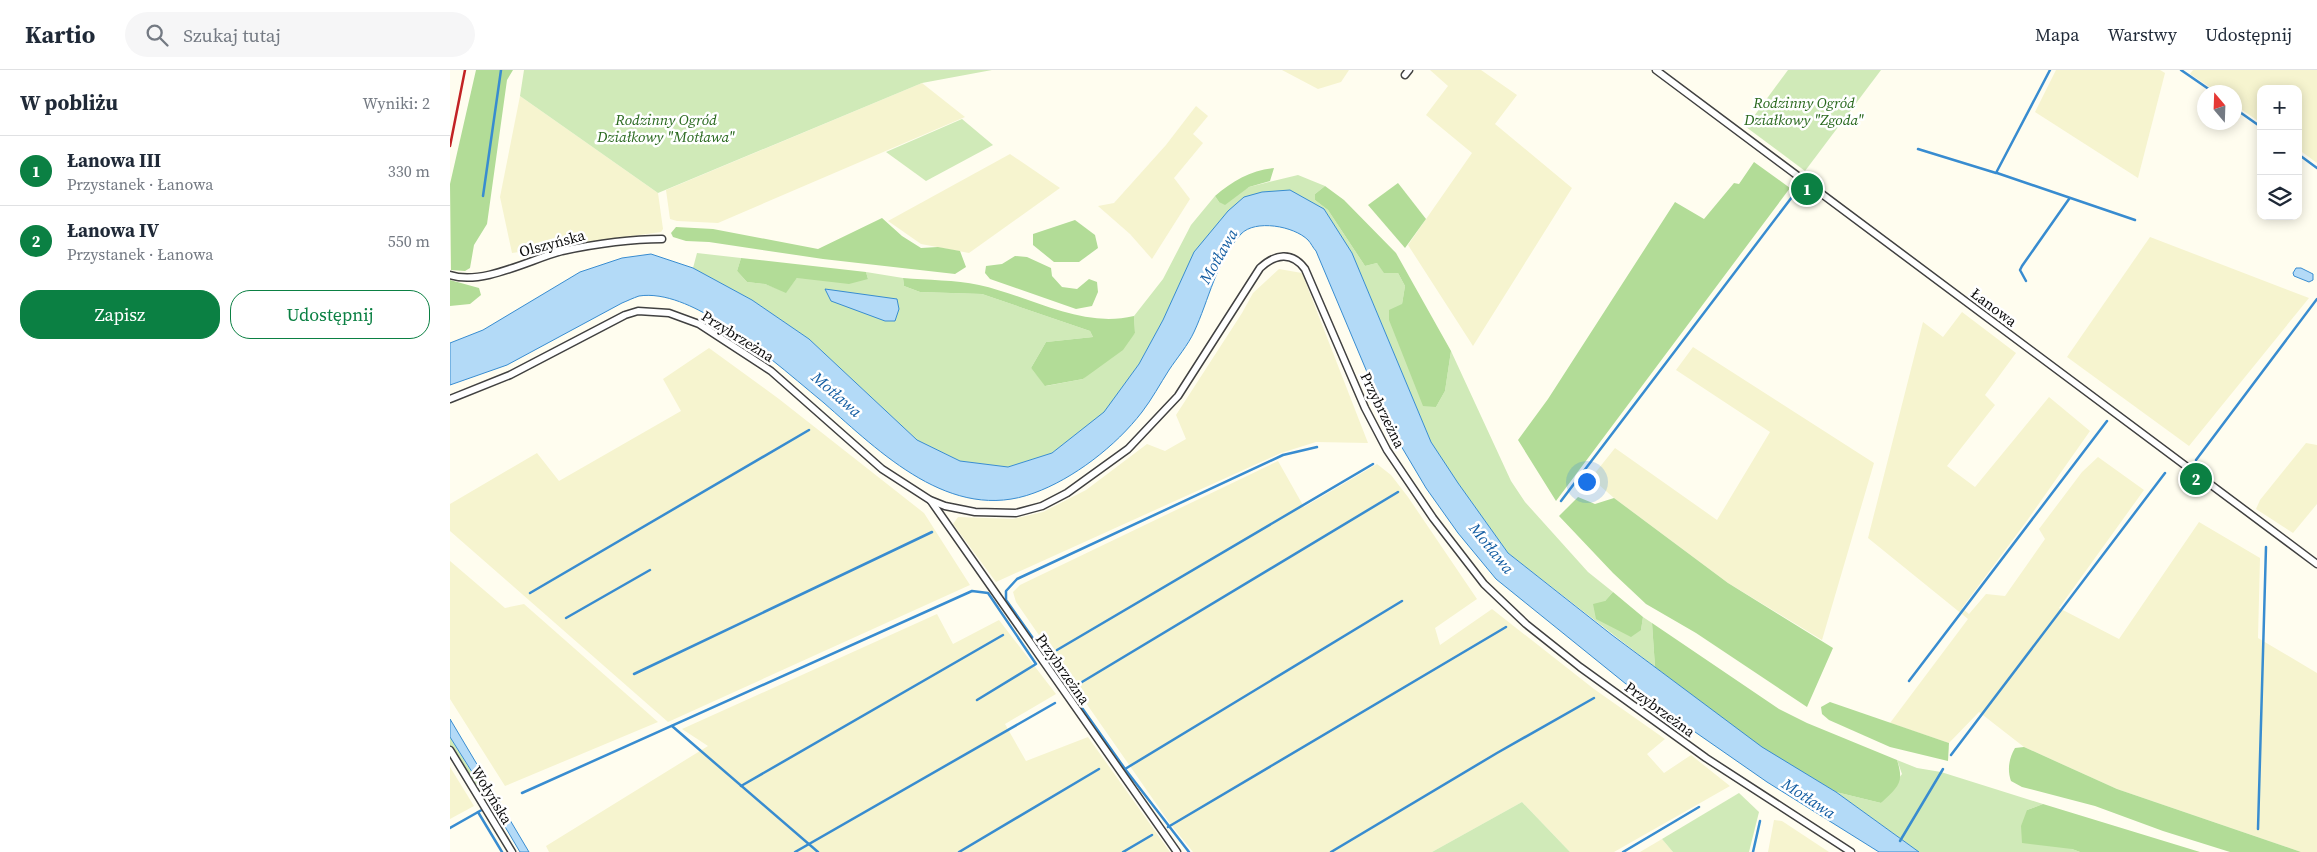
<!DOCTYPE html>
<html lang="pl">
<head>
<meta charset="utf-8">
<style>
  body { margin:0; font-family:"Source Serif 4",serif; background:#f6f6f7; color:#1f2937 }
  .controls { position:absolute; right:15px; top:15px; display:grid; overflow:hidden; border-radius:10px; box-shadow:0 2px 12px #0003 }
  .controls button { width:45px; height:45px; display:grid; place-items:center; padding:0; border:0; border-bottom:1px solid #e0e1e3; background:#fff; color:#1f2937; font:25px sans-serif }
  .compass { position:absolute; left:1747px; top:15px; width:45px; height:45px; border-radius:50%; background:#fff; box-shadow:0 2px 12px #0003; rotate:341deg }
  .you { position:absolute; left:1136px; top:411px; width:18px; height:18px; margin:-12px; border:4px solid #fff; border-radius:50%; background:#1a73e8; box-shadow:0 0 0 8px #1a73e833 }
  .badge { display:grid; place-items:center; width:32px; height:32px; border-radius:50%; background:#0b8043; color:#fff; font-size:16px; font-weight:700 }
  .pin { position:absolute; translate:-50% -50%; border:2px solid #fff; box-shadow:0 1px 5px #0006 }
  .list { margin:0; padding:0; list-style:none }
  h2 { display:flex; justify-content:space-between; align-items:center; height:65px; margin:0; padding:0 20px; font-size:21px }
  h2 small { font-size:16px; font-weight:400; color:#747a83 }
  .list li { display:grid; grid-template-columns:32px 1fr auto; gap:15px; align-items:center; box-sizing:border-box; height:70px; padding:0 20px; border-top:1px solid #e0e1e3 }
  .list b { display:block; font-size:19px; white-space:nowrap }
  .list p { margin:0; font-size:16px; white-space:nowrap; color:#747a83 }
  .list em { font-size:16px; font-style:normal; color:#747a83 }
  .actions { display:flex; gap:10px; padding:15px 20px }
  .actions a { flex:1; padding:11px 0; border:1px solid #0b8043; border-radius:20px; text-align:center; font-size:18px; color:#0b8043 }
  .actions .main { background:#0b8043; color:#fff }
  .icon { flex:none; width:28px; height:28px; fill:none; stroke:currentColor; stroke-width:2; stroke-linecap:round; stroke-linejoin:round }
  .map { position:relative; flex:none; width:1867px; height:782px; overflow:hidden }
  header { display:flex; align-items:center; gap:30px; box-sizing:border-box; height:70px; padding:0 25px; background:#fff; border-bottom:1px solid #e0e1e3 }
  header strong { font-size:24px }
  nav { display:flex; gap:28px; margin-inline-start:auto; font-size:18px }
  .search { width:350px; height:45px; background:#f6f6f7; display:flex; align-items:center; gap:12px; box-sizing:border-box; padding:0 18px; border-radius:28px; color:#747a83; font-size:19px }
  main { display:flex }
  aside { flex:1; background:#fff }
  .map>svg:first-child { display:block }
  .farmland { fill:#f6f4cf }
  .green { fill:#d0eab8 }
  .forest { fill:#b2dc97 }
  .water { fill:#b3daf7; stroke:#388cd0 }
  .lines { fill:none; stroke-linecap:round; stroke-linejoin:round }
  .stream { stroke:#388cd0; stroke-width:2.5 }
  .minor-casing { stroke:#414141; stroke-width:9 }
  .minor { stroke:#fff; stroke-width:6 }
  .rail { stroke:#c22323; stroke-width:2.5 }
  .labels { text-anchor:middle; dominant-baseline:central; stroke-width:5; stroke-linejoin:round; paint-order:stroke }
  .park-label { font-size:15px; font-style:italic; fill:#28681d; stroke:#fff }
  .street-label { font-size:15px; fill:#0e0e0e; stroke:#fff }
  .water-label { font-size:16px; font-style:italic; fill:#145ea3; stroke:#fff }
</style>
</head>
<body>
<header>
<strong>Kartio</strong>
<div class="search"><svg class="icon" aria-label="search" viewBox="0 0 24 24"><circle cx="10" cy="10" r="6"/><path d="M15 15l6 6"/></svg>Szukaj tutaj</div>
<nav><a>Mapa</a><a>Warstwy</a><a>Udostępnij</a></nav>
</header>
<main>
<aside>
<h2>W pobliżu<small>Wyniki: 2</small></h2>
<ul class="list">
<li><span class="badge">1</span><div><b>Łanowa III</b><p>Przystanek · Łanowa</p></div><em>330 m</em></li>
<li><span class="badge">2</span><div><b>Łanowa IV</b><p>Przystanek · Łanowa</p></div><em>550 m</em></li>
</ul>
<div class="actions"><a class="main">Zapisz</a><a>Udostępnij</a></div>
</aside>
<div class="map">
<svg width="1867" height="782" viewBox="0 0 1867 782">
  <rect width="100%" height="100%" fill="#fffdef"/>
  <g class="farmland">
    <path d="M832,0H899L891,12L868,19Z"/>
    <path d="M980,0H1031L1067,25L1045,54L1122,118L1023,276L958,175L1022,83L976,45L998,16Z"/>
    <path d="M1606,0H1710L1715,3L1688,108L1585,42Z"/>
    <path d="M1743,0H1867V93L1848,79V19H1811V53L1785,35L1784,22H1767L1740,4Z"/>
    <path d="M472,13L515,47L268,153L227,151L220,149L216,120Z"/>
    <path d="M70,26L208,123L213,159L211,162L62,183L50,127Z"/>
    <path d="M746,36L758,46L743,64L753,73L724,108L740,129L702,189L680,164L648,136L664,133L716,75Z"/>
    <path d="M560,84L610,118L519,183L471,174L438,151Z"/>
    <path d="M1700,167L1859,228L1739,376L1617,287Z"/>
    <path d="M829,199L852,203L918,373L866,372L831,383L546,512L503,454L508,447L563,449L593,442L636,420L697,374L715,381L736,369L726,345L792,243L803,223Z"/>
    <path d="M1512,242L1566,283L1535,325L1545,335L1497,396L1525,417L1599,327L1640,361L1576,452L1512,538L1519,544L1536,524L1555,526L1595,469L1589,459L1632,402L1648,387L1694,420L1609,538L1669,569L1749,452L1810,488L1808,568L1867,603V782H1851L1667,719L1574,677L1529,642L1499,673L1440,653L1518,549L1418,468L1473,252L1493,267Z"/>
    <path d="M1243,277L1424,393L1372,570L1278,513L1164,428L1141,408L1165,378L1267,450L1320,362L1226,300Z"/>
    <path d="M259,278L329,329L474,443L520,515L218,652L0,461V434L87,383L109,411L231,341L213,309Z"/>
    <path d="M1856,373L1867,375V434L1843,463L1806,439L1810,430Z"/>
    <path d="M828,391L854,437L927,394L941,405L958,427L1027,529L985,558L990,575L1042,539L1144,619L1215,669L1197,684L1214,703L1241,685L1280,716L1164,782H1120L1072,732L982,782H743L721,755L629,623L566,532L563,522L570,515Z"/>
    <path d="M0,491L55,538L74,534L208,652L55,716L0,629Z"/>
    <path d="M487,544L503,574L549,550L606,624L555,654L576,691L638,667L720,782H99L96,776L258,676L232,659Z"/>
    <path d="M0,697L24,736L0,749Z"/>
    <path d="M1324,750L1332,751L1379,782H1318Z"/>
    <path d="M1212,769L1223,782H1190Z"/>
  </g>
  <g class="green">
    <path d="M74,0H542L472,13L208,123L70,26Z"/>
    <path d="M1338,0H1431L1355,101L1296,57Z"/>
    <path d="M512,49L543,75L476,111L436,82Z"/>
    <path d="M848,105L875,116L865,124V130L878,140L915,196L927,193L948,203L955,216L952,234L986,337L995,321L1001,281L1061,411L1075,432L1138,502L1163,522L1155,531L1191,560L1193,547L1202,553L1205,597L1058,483L1008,413L981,372L902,183L874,139L812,122L713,250L689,294L654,343L602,383L558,397L510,391L467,370L359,269L302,230L243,198L247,183L291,188L287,201L297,212L315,214L336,222L347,208L418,209L416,202L453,208L454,216L470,222L532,224L640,261L643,267L596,272L581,298L596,316L633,309L685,263L684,246L713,209L741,155L765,126L769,132L799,117Z"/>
    <path d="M0,667L38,729L36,735L0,677Z"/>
    <path d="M1447,690L1467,698L1491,702L1593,734L1577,740L1622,779L1630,782H1469L1386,722L1431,733L1452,704Z"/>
    <path d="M1289,723L1309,742L1299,782H1223L1212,769Z"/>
    <path d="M1072,732L1120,782H982Z"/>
  </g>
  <g class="forest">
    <path d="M26,0H63L57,10L37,154L24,175L20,198L15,201L1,200L0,114Z"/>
    <path d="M1304,92L1340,118L1106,431L1068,370L1098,329L1225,132L1254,149L1284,113L1289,114Z"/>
    <path d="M824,98L820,111L799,117L775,135L769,132L765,126C782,111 802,100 824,98Z"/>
    <path d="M948,113L976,149L955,178L918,135Z"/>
    <path d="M875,116L894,130L946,183L1001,281L995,321L986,337L973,336L939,250V240L952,234L955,216L948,203H934L927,193L915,196L878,140L865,130V124Z"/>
    <path d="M432,148L452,166L471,178L488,177L510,181L516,197L505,204L373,189L259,172L236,171L223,167L221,163L226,157L263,159L368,179Z"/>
    <path d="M625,150L645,165L648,178L629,192H604L583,175V164Z"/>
    <path d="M565,186L577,187L601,198L602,206L612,217L627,219L639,209L647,212L648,222L642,236L626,239L540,209L535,203L536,196L552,194Z"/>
    <path d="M291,188L416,202L418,209L399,214L347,208L336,223L315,214L297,212L287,201Z"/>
    <path d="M453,208C478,210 505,210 529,215C580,226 631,259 684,246L685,263L673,280L633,309L595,316L581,298L596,272L643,267L640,261L532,224L470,222L454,216Z"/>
    <path d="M0,210L29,218L31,225L20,234L0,236Z"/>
    <path d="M1128,427L1145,434L1164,428L1278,513L1383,578L1357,637L1246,563L1196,534L1163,503L1109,446Z"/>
    <path d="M1163,522L1193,547L1191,560L1181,567L1146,549L1143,534L1155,531Z"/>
    <path d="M1202,553L1329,639L1357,653L1447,690C1455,714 1447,717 1431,733L1386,722L1312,678L1205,597Z"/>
    <path d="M1380,632L1499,673L1498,691L1440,677L1379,650L1372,644L1371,637Z"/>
    <path d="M1574,677L1667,719L1851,782H1780L1713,761L1645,736L1572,717L1561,711C1557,700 1559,688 1565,678Z"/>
    <path d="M1593,734L1750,782H1630L1622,779L1572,773L1571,756L1577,740Z"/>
  </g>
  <g class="water">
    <path d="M840,120L874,139L902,183L981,372L1008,413L1058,483L1162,565L1312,677L1386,722L1469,782H1429L1317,712L1176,614L1046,509L1008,463L976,418L941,359L866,181C863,178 861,173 858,170C844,156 805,149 791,164C766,191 759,230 744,262C738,275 727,288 719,300C710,314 702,329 692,342C666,376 623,409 584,423C501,454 430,382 374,333C339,304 304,273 266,250C245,237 215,222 189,226C183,228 177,231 172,233L57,295L0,315V273L33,260L130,202L172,188L201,184L243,198L302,230L359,269L467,370L510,391L558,397L602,383L654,342L689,294L713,250L744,182L778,141L794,127L812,122Z"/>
    <path d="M1846,198H1851L1863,204V210L1859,212L1844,206L1843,203Z"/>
    <path d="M375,219L447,229L449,239L445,251H435L381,231Z"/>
    <path d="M0,649L56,743L51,748L0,667Z"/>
    <path d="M60,750L79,782H70L54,755Z"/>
  </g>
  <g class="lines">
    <g class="stream">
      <path d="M1731,0L1763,22"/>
      <path d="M1784,38L1811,57"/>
      <path d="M1468,79L1546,103L1600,0"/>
      <path d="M1848,84L1867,98"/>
      <path d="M1547,103L1685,150"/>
      <path d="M33,126L51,0"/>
      <path d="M1576,211L1570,200L1572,196L1619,129"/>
      <path d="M1746,390L1867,229"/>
      <path d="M1111,431L1342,127"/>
      <path d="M80,523L359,360"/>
      <path d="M116,548L200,500"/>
      <path d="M607,580L923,394"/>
      <path d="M184,604L482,462"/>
      <path d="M1459,611L1657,351"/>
      <path d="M632,612L948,422"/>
      <path d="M222,656L368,782"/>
      <path d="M1501,685L1715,403"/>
      <path d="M675,699L952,531"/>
      <path d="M291,716L553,565"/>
      <path d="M72,723L522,521L538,523L586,594L527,630"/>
      <path d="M28,742L52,782"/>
      <path d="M718,757L1056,557"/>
      <path d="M0,758L44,733"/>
      <path d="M1808,759L1816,477"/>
      <path d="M1450,771L1493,699"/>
      <path d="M345,782L605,633"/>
      <path d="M509,782L649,699"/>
      <path d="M673,782L702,765"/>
      <path d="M739,782L675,699L556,530V521L567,509L833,385L867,377"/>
      <path d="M881,782L1047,683L1144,628"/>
      <path d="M1173,782L1249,737"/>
      <path d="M1303,782L1310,751"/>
    </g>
    <g class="minor-casing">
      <g id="minor">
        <path d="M1206,0L1867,494"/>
        <path d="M955,5L959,0"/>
        <path d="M0,205C32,216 81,189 112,181C145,174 178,169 212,169"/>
        <path d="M0,329L60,305L175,245L188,241L219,243L249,254L321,301L432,399L480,430L495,436L525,442L566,443L592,436L617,423L678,379L728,326L810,198C825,184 842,181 855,199L915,338L937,380L983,448L1034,514L1076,554L1130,597L1256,688L1401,782"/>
        <path d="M481,431L727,782"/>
        <path d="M0,680L62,782"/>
      </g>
    </g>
    <use href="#minor" class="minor"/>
    <path class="rail" d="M0,76L15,0"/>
  </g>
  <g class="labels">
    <g class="park-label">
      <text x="1354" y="32">Rodzinny Ogród<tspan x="1354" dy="17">Działkowy "Zgoda"</tspan></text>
      <text x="216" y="49">Rodzinny Ogród<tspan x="216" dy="17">Działkowy "Motława"</tspan></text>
    </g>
    <g class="street-label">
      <text transform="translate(102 173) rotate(-15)">Olszyńska</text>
      <text transform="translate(1544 237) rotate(37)">Łanowa</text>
      <text transform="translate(288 266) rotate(32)">Przybrzeżna</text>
      <text transform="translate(933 340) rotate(64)">Przybrzeżna</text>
      <text transform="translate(613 599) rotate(55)">Przybrzeżna</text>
      <text transform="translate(1210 639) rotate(36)">Przybrzeżna</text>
      <text transform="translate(42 725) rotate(59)">Wołyńska</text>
    </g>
    <g class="water-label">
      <text transform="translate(768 186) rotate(-60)">Motława</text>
      <text transform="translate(387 324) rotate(41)">Motława</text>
      <text transform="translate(1042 478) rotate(51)">Motława</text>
      <text transform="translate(1359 728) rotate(33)">Motława</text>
    </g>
  </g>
</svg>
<div class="controls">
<button>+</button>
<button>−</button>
<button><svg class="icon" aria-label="layers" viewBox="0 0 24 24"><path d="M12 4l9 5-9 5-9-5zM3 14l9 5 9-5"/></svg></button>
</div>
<svg class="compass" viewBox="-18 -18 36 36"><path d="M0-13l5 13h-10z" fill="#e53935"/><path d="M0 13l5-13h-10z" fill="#747a83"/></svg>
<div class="you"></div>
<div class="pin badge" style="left:1357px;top:119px">1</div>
<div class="pin badge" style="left:1746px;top:409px">2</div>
</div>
</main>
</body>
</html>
